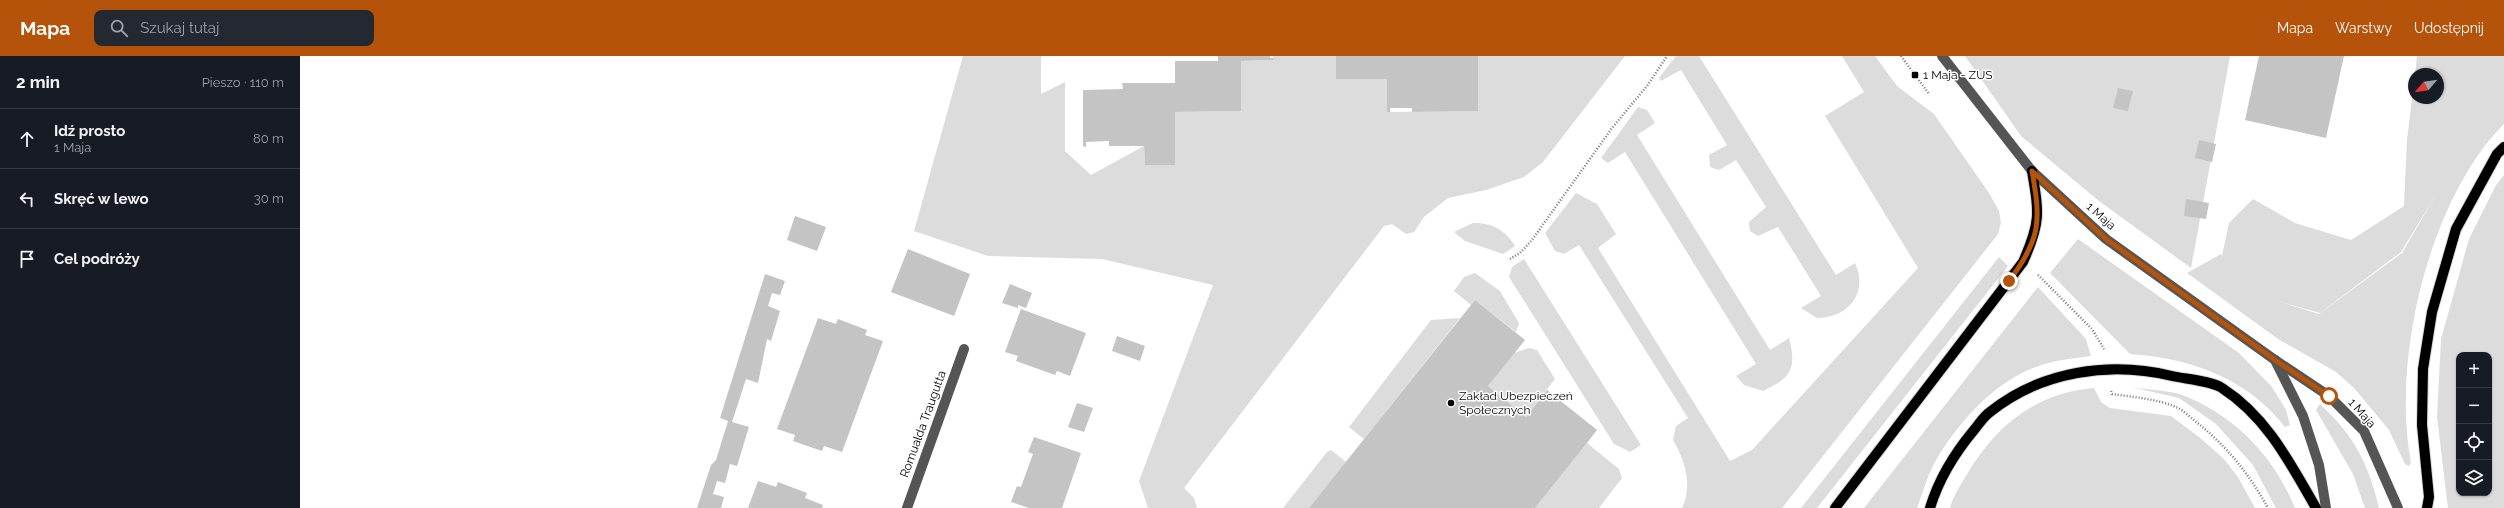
<!DOCTYPE html>
<html lang="pl">
<head>
<meta charset="utf-8">
<style>
  body { margin:0; font-family:Raleway,sans-serif; background:#242831; color:#f1f3f6 }
  .controls { position:absolute; right:12px; bottom:12px; display:grid; overflow:hidden; border-radius:8px; box-shadow:0 1px 3px #0004 }
  .controls button { width:36px; height:36px; display:grid; place-items:center; padding:0; border:0; border-bottom:1px solid #363941; background:#171b24; color:#f1f3f6; font:20px sans-serif }
  .compass { position:absolute; left:2108px; top:12px; width:36px; height:36px; border-radius:50%; background:#171b24; box-shadow:0 1px 3px #0004; rotate:241deg }
  .stop { position:absolute; width:12px; height:12px; margin:-9px; border:3px solid #b45309; border-radius:50%; background:#fff }
  .stop.end { background:#b45309; border-color:#fff; box-shadow:0 1px 4px #0008 }
  .list { margin:0; padding:0; list-style:none }
  h2 { display:flex; justify-content:space-between; align-items:center; height:52px; margin:0; padding:0 16px; font-size:17px }
  h2 small { font-size:13px; font-weight:400; color:#9ea1a6 }
  .list li { display:grid; grid-template-columns:26px 1fr auto; gap:12px; align-items:center; box-sizing:border-box; height:60px; padding:0 16px; border-top:1px solid #363941 }
  .list b { display:block; font-size:15px; white-space:nowrap }
  .list p { margin:0; font-size:13px; white-space:nowrap; color:#9ea1a6 }
  .list em { font-size:13px; font-style:normal; color:#9ea1a6 }
  .icon { flex:none; width:22px; height:22px; fill:none; stroke:currentColor; stroke-width:2; stroke-linecap:round; stroke-linejoin:round }
  .map { position:relative; flex:none; width:2204px; height:452px; overflow:hidden }
  header { display:flex; align-items:center; gap:24px; box-sizing:border-box; height:56px; padding:0 20px; background:#b45309; color:#fff }
  header strong { font-size:19px }
  nav { display:flex; gap:22px; margin-inline-start:auto; font-size:14px }
  .search { width:280px; height:36px; background:#242831; display:flex; align-items:center; gap:10px; box-sizing:border-box; padding:0 14px; border-radius:8px; color:#9ea1a6; font-size:15px }
  main { display:flex }
  aside { flex:1; background:#171b24 }
  .map>svg:first-child { display:block }
  .green { fill:#dcdcdc; fill-rule:evenodd }
  .building { fill:#c4c4c4 }
  .lines { fill:none; stroke-linecap:round; stroke-linejoin:round }
  .major-casing { stroke:#dbdbdb; stroke-width:12 }
  .path { stroke:#777; stroke-width:2.5; stroke-dasharray:1 2; stroke-linecap:butt }
  .minor { stroke:#555; stroke-width:10 }
  .major { stroke:#000; stroke-width:10 }
  .route { stroke:#b45309; stroke-width:5 }
  .poi-dot { fill:#000; stroke:#fff; stroke-width:1.5 }
  .labels { text-anchor:middle; dominant-baseline:central; stroke-width:3; stroke-linejoin:round; paint-order:stroke }
  .poi-label { font-size:12px; fill:#000; stroke:#fff; text-anchor:start }
  .street-label { font-size:12px; fill:#000; stroke:#fff }
</style>
</head>
<body>
<header>
<strong>Mapa</strong>
<div class="search"><svg class="icon" aria-label="search" viewBox="0 0 24 24"><circle cx="10" cy="10" r="6"/><path d="M15 15l6 6"/></svg>Szukaj tutaj</div>
<nav><a>Mapa</a><a>Warstwy</a><a>Udostępnij</a></nav>
</header>
<main>
<aside>
<h2>2 min<small>Pieszo · 110 m</small></h2>
<ul class="list">
<li><svg class="icon" aria-label="ahead" viewBox="0 0 24 24"><path d="M12 20V5M6 11l6-6 6 6"/></svg><div><b>Idź prosto</b><p>1 Maja</p></div><em>80 m</em></li>
<li><svg class="icon" aria-label="left" viewBox="0 0 24 24"><path d="M17 20v-9H6M10 6l-5 5 5 5"/></svg><div><b>Skręć w lewo</b></div><em>30 m</em></li>
<li><svg class="icon" aria-label="arrive" viewBox="0 0 24 24"><path d="M6 21V4h12l-3 4 3 4H6"/></svg><div><b>Cel podróży</b></div></li>
</ul>
</aside>
<div class="map">
<svg width="2204" height="452" viewBox="0 0 2204 452">
  <rect width="100%" height="100%" fill="#fff"/>
  <g class="green">
    <path d="M663,0H741V38L765,26V95L791,119L844,90L845,109H875V56L941,55V5L973,4V0H1036L1087,23L1088,56L1178,55V0H1325L1243,106L1224,121L1186,134L1148,142L1124,161L1114,176L1106,178L1092,168L1084,170L884,432L894,442L897,452H848L839,425L913,229L802,203L688,200L614,175Z"/>
    <path d="M1376,0H1399L1536,219L1555,207C1569,237 1548,262 1517,262L1501,252L1521,240L1478,171L1458,180L1450,175L1449,166L1466,151L1436,104L1419,114L1410,111L1409,99L1427,89L1381,14L1361,25L1359,22Z"/>
    <path d="M1542,0H1575L1597,30L1634,58L1689,137L1699,155L1701,167L1698,178L1482,452H1382C1393,429 1385,405 1373,384L1376,370L1388,362L1279,189L1264,198L1255,195L1245,177L1276,137L1297,148L1316,178L1298,192L1430,405L1452,394L1618,212L1525,60L1564,36Z"/>
    <path d="M1665,0H1930L1891,212L1799,145L1721,80Z"/>
    <path d="M2117,0H2204V68C2129,143 2091,304 2111,406L2109,410L2105,408L2089,374L2054,332L2036,316L1978,283L1887,217L1921,198L1922,200L1929,167L1953,143L1995,167L2051,184L2104,150L2107,83L2114,27V42H2138V18H2115ZM2137,137L2102,197L2019,258L1974,244L2020,257L2101,196Z"/>
    <path d="M1338,51L1347,54L1355,67L1337,79L1470,294L1489,282C1497,313 1491,322 1463,335L1444,329L1436,320L1456,308L1325,96L1308,107L1301,102Z"/>
    <path d="M2204,119V452H2148L2137,361L2141,283L2169,183L2196,129ZM2159,299H2189V437H2159Z"/>
    <path d="M1173,167C1193,167 1205,174 1215,190L1203,198L1165,185L1154,176Z"/>
    <path d="M1778,183L1939,297L1972,331L1986,354L1990,369L1985,371C1947,322 1890,302 1830,298L1750,217Z"/>
    <path d="M1699,201L1708,210L1517,452H1501Z"/>
    <path d="M1224,203L1341,389L1330,396L1314,388L1209,221L1212,211Z"/>
    <path d="M1175,217L1200,235L1219,267L1216,276L1175,244L1171,249L1154,235L1164,221Z"/>
    <path d="M1738,231L1786,283L1791,300C1769,303 1746,305 1726,315C1688,333 1657,369 1636,404C1628,418 1623,436 1617,452H1564Z"/>
    <path d="M1160,262L1064,383L1049,371L1131,264Z"/>
    <path d="M1229,292L1237,294L1255,323L1226,361L1188,330L1214,297Z"/>
    <path d="M1831,331C1847,334 1867,334 1882,339C1935,359 1974,401 1995,452H1976L1953,409L1916,368L1879,342Z"/>
    <path d="M1794,332L1801,346L1810,352L1871,360L1899,381L1923,402L1938,421L1955,452H1650C1653,440 1660,430 1666,420C1695,370 1735,337 1794,332Z"/>
    <path d="M2020,348C2054,380 2068,406 2079,452H2065L2053,418L2016,354Z"/>
    <path d="M1287,387L1319,413L1322,422L1299,452H1235Z"/>
    <path d="M1031,394L1046,406L1009,452H983L1027,396Z"/>
  </g>
  <g class="building">
    <path d="M918,0H970V2H974L973,4L941,5V55L875,56V109H845L844,90H809V85L786,86V91L783,90V34L823,33L822,27H875V5H918Z"/>
    <path d="M1036,0H1178V55L1112,56V52H1090V56H1087V23H1036Z"/>
    <path d="M1959,0H2044L2026,82L1945,64Z"/>
    <path d="M1818,32L1833,35L1828,55L1813,52Z"/>
    <path d="M1899,84L1916,88L1912,106L1895,102Z"/>
    <path d="M1886,143L1909,147L1906,163L1884,160Z"/>
    <path d="M495,160L526,171L517,195L487,184Z"/>
    <path d="M608,193L670,218L654,260L591,236Z"/>
    <path d="M465,218L485,225L480,239L472,237L468,250L480,255L471,285L467,283L458,327L446,323L432,366L449,371L437,410L430,408L425,427L417,425L413,438L424,441L421,452H397L411,409L416,404L428,365L420,362Z"/>
    <path d="M710,228L732,237L726,252L718,249V252L702,247Z"/>
    <path d="M1175,244L1225,284L1188,330L1226,361L1247,334L1297,374L1287,387L1235,452H1009Z"/>
    <path d="M721,253L786,277L770,320L757,315L755,319L716,305L718,300L705,296Z"/>
    <path d="M518,262L536,268L538,263L567,274L565,279L583,285L542,396L524,390L522,395L493,385L495,379L477,373Z"/>
    <path d="M817,280L845,290L840,305L812,295Z"/>
    <path d="M777,347L793,352L784,376L768,371Z"/>
    <path d="M734,381L781,397L762,452H729L711,446L717,430L721,431L733,398L728,396Z"/>
    <path d="M458,425L476,431L478,426L507,437L505,442L523,449L522,452H448Z"/>
  </g>
  <g class="lines">
    <g class="major-casing">
      <g id="major">
        <path d="M1535,452L1723,206C1741,166 1739,157 1732,115"/>
        <path d="M1630,452C1639,422 1654,398 1674,374C1679,368 1684,360 1690,356C1741,315 1810,305 1872,320C1885,323 1912,325 1922,332C1967,361 1990,407 2016,452"/>
        <path d="M2127,452L2129,441L2122,369L2123,313L2132,256L2156,173L2197,98L2204,91"/>
      </g>
    </g>
    <g class="path">
      <path d="M1601,0L1629,38"/>
      <path d="M1210,203L1220,197L1232,184L1312,72L1347,30L1367,0"/>
      <path d="M1738,219L1792,273L1804,293"/>
      <path d="M1811,335L1812,338C1833,341 1859,343 1878,352C1884,355 1890,361 1895,365C1927,390 1949,418 1968,452"/>
    </g>
    <g class="minor">
      <path d="M1642,0L1732,115L1806,183L1975,304L2029,340L2064,375L2098,452"/>
      <path d="M1975,304L2003,360L2019,409L2026,452"/>
      <path d="M607,452L664,293"/>
    </g>
    <use href="#major" class="major"/>
  </g>
  <g class="lines">
    <path class="route" d="M1709,225C1741,183 1741,165 1732,115L1806,183L1975,304L2029,340"/>
  </g>
  <g class="poi-dot">
    <rect x="1611" y="15" width="8" height="8" rx="2"/>
    <circle cx="1151" cy="347" r="4"/>
  </g>
  <g class="labels">
    <g class="poi-label">
      <text x="1623" y="19">1 Maja - ZUS</text>
      <text x="1159" y="340">Zakład Ubezpieczeń<tspan x="1159" dy="14">Społecznych</tspan></text>
    </g>
    <g class="street-label">
      <text transform="translate(1801 160) rotate(42)">1 Maja</text>
      <text transform="translate(2062 357) rotate(49)">1 Maja</text>
      <text transform="translate(623 368) rotate(-70)">Romualda Traugutta</text>
    </g>
  </g>
</svg>
<div class="controls">
<button>+</button>
<button>−</button>
<button><svg class="icon" aria-label="locate" viewBox="0 0 24 24"><circle cx="12" cy="12" r="6"/><path d="M12 2v4M12 18v4M2 12h4M18 12h4"/></svg></button>
<button><svg class="icon" aria-label="layers" viewBox="0 0 24 24"><path d="M12 4l9 5-9 5-9-5zM3 14l9 5 9-5"/></svg></button>
</div>
<svg class="compass" viewBox="-18 -18 36 36"><path d="M0-13l5 13h-10z" fill="#e53935"/><path d="M0 13l5-13h-10z" fill="#9ea1a6"/></svg>
<div class="stop" style="left:2029px;top:340px"></div>
<div class="stop end" style="left:1709px;top:225px"></div>
</div>
</main>
</body>
</html>
